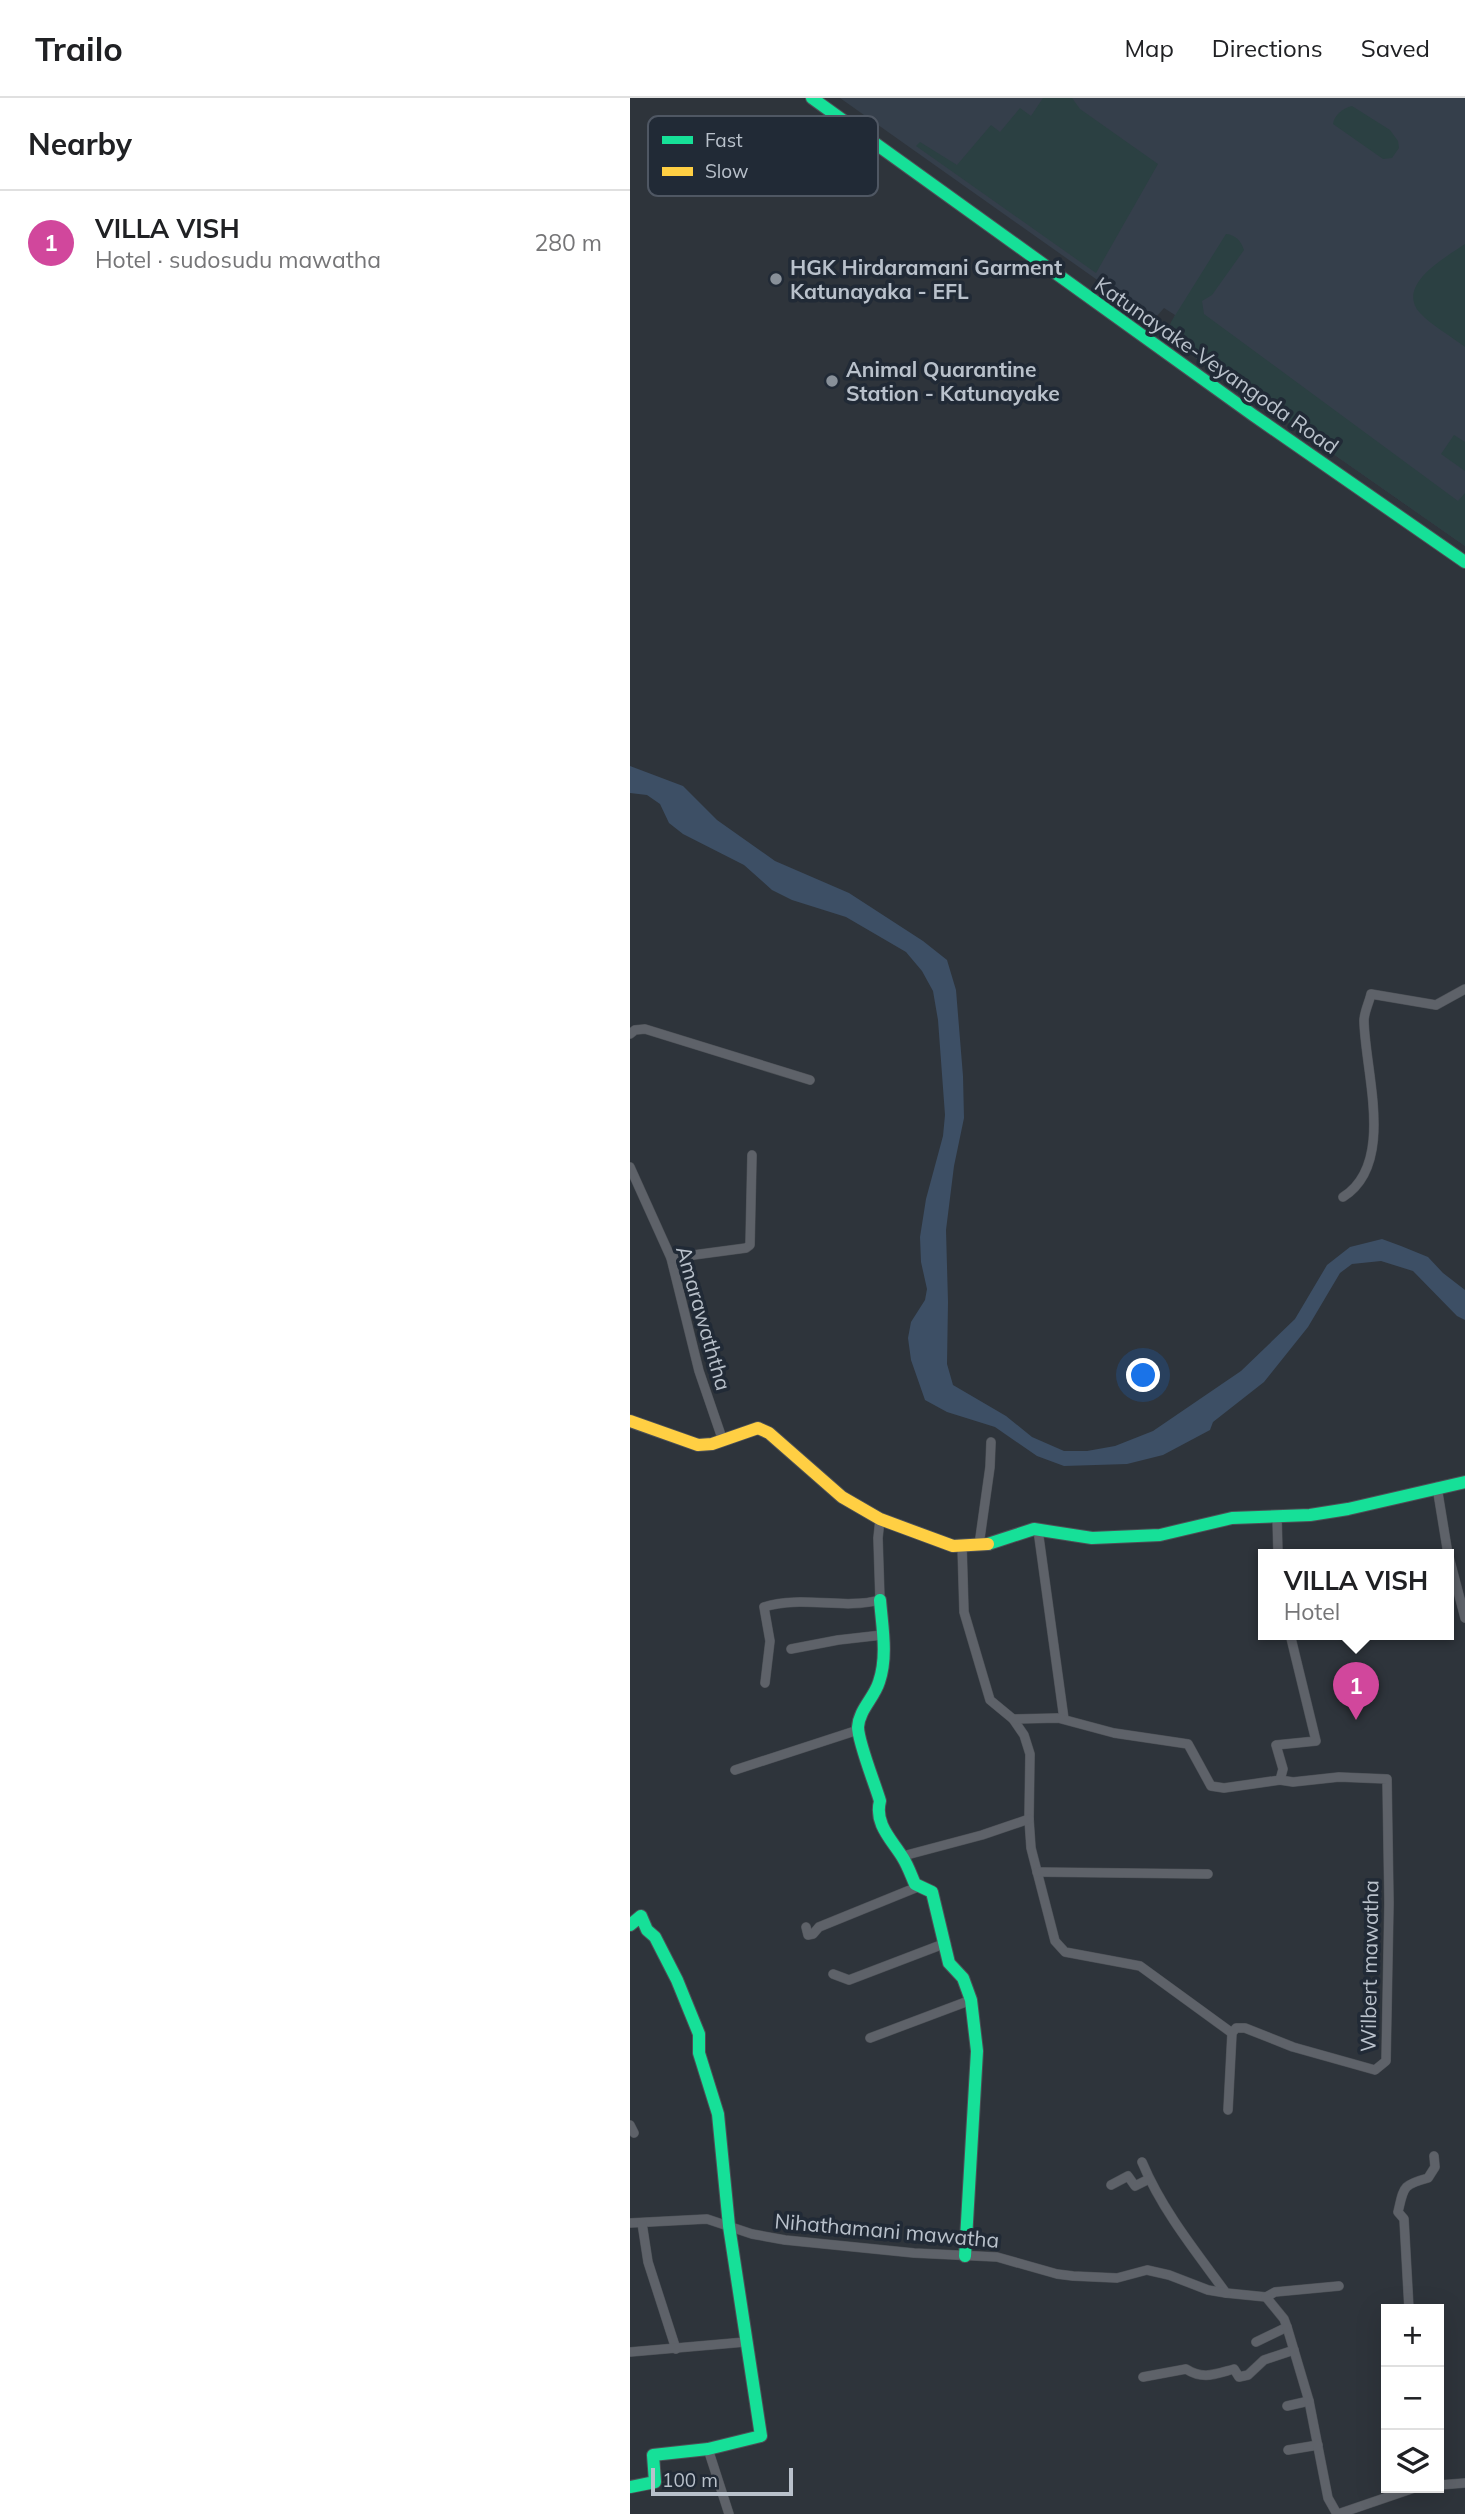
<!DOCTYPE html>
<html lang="en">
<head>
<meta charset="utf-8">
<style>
  body { margin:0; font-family:Mulish,sans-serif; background:#f6f6f6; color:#202124 }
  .controls { position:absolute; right:21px; bottom:21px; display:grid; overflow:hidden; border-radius:0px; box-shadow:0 7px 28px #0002 }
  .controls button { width:63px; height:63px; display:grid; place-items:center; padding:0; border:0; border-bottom:2px solid #e0e0e0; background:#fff; color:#202124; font:35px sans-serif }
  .scale { position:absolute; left:21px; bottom:18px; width:142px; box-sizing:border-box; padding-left:7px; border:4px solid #b9c1cb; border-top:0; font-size:19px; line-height:24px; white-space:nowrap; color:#b9c1cb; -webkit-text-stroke:5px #212a36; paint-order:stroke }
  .you { position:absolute; left:514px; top:1278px; width:24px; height:24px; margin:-18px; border:5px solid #fff; border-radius:50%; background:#1a73e8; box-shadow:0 0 0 10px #1a73e833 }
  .badge { display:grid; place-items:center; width:46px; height:46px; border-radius:50%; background:#7c3aed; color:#fff; font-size:23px; font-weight:700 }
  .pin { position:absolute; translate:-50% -58px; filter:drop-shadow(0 2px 4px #0008) }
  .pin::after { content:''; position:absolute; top:37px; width:24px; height:21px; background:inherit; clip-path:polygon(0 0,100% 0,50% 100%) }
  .popup { position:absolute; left:628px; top:1451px; width:196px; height:91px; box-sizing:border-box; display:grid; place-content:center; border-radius:0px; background:#fff; filter:drop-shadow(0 2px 5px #0005); font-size:23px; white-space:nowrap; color:#757577 }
  .popup b { font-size:26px; color:#202124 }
  .popup::after { content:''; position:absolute; left:50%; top:100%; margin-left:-14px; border:14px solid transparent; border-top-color:#fff }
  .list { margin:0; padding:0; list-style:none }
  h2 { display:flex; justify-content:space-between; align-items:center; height:91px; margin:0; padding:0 28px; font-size:30px }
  h2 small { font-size:23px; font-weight:400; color:#757577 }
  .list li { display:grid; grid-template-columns:46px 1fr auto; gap:21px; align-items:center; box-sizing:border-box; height:105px; padding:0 28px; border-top:2px solid #e0e0e0 }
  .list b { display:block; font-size:26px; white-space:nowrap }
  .list p { margin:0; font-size:23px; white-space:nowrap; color:#757577 }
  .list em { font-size:23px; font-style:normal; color:#757577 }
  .icon { flex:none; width:38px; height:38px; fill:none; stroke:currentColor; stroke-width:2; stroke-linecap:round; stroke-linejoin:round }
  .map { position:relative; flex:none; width:835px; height:2416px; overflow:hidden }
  header { display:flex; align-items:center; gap:42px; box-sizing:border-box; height:98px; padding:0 35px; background:#fff; border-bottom:2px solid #e0e0e0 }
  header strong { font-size:33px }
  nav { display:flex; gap:38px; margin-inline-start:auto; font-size:24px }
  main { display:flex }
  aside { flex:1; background:#fff }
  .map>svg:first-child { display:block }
  .airport { fill:#353f4b }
  .green { fill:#2b4042 }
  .water { fill:#3d4f65 }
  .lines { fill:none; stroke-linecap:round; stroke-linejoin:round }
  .street-casing { stroke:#4c5056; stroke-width:10 }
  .fast-casing { stroke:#4c5056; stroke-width:14 }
  .slow-casing { stroke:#4c5056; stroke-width:14 }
  .street { stroke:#5e6269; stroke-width:9 }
  .fast { stroke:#16e098; stroke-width:12 }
  .slow { stroke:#ffcf43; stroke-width:12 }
  .poi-dot { fill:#889099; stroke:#212a36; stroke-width:2.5 }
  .labels { text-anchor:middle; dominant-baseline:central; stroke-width:7; stroke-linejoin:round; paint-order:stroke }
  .poi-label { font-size:21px; font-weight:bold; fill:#b9c1cb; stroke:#212a36; text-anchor:start }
  .street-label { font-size:21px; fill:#b9c1cb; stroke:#212a36 }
  .key { fill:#212a36; stroke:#4f5763; stroke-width:2 }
  .key-label { font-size:19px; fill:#b9c1cb }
</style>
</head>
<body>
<header>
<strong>Trailo</strong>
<nav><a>Map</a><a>Directions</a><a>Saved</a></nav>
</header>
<main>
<aside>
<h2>Nearby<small></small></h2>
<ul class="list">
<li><span class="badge" style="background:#d1479c">1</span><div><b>VILLA VISH</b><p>Hotel · sudosudu mawatha</p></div><em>280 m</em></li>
</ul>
</aside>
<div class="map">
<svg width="835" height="2416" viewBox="0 0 835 2416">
  <rect width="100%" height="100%" fill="#2e343b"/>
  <path class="airport" d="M210,0H835V448L540,242L538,232L545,217L534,210L527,218L521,220Z"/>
  <g class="green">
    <path d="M413,0H442L450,11L528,66L466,175L286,48L290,44L327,67L361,27L370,34L390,10L401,18Z"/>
    <path d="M722,8L760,32L768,43L769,50L762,60L753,61L703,26C704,17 713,10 722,8Z"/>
    <path d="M596,136C606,137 611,143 614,152L582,197L572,203L574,216L828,403L835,395V448L540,242L538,232L541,224Z"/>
    <path d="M835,146V249C821,238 802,228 790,215C765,187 816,159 835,146Z"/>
    <path d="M824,337L835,344V373L811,356Z"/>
  </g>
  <path class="water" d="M0,668L53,688L87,722L145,763L219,795L293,843L317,862L326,892L333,978L334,1020L324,1068L316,1132L318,1204L317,1266L323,1287L376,1318L402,1339L434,1353H457L485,1348L523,1333L611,1273L665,1221L697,1167L720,1149L752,1141L771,1148L798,1159L813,1175L835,1192V1222L827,1218L783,1173L751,1163L722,1166L710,1175L678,1229L634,1284L583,1324L580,1332L533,1357L497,1366L434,1368L407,1358L365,1329L317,1314L295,1302L281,1262L278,1240L281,1224L295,1202L297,1191L291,1164L290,1139L296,1101L313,1038L315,1017L308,922L303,893L292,873L276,854L216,819L162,802L142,792L114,767L53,736L39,725L30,706L17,697L0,695Z"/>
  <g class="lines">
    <g class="street-casing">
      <g id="street">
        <path d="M0,936L5,932L15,931L180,982"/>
        <path d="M0,1069L41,1160L69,1273L93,1343"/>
        <path d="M713,1099C766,1066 735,974 734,923C734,914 739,905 741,896L806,907L835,891"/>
        <path d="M41,1160L116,1150L120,1147L122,1057"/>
        <path d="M807,1389L818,1456"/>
        <path d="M647,1418L648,1456"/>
        <path d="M408,1432L434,1621"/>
        <path d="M332,1447L334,1514L360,1602L383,1621L394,1637L400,1656L399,1721L401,1750L425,1843L435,1854L510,1868L602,1935"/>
        <path d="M349,1447L360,1369L361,1344"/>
        <path d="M819,1459L835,1520"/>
        <path d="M161,1551L208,1542L252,1537"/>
        <path d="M135,1585L140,1543L134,1509C172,1497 212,1512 250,1502L248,1440L250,1421"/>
        <path d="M383,1621L428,1620L484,1635L558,1646L581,1688L594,1690L650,1682L653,1671L646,1647L686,1643L660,1536"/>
        <path d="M105,1672L228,1632"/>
        <path d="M273,1758L352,1737L399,1721"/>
        <path d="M407,1774L578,1776"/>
        <path d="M176,1829L178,1837L183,1836L189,1829L290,1788"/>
        <path d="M203,1876L219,1882L316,1845"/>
        <path d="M240,1940L341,1902"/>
        <path d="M598,2012L602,1935L606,1930H615L663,1949L745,1972L756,1963L759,1805L757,1681L709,1679L663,1684L650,1682"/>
        <path d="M0,2027L4,2035"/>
        <path d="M512,2064C532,2112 566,2154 596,2195L636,2199"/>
        <path d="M481,2087L498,2078L505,2088L519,2081"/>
        <path d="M0,2125L77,2121L122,2136L155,2142L284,2155L367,2159L427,2176L443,2178L487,2180L517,2172L539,2177L578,2192L596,2195"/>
        <path d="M12,2125L18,2164L46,2251"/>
        <path d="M779,2211L774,2121L768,2114C774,2089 772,2087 798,2080L805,2069L804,2058"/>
        <path d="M626,2244L657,2229"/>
        <path d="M0,2254L115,2244"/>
        <path d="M513,2279L556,2271C573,2282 585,2276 604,2271L609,2279L618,2277L634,2262L664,2252"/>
        <path d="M657,2308L679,2303"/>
        <path d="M78,2351L99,2416"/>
        <path d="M658,2352L688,2347"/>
        <path d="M809,2387L835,2385"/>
        <path d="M707,2416L698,2400L679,2303L657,2229L654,2221L636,2199L645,2194L709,2188"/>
        <path d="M708,2416L784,2390"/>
      </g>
    </g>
    <g class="fast-casing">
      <g id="fast">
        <path d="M182,0L623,317L835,464"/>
        <path d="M358,1446L404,1431L462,1440L530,1437L602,1420L680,1417L718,1411L835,1384"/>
        <path d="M250,1502C252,1528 258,1558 249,1584C244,1600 229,1612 228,1629C228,1644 245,1686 250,1703C244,1726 262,1742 273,1760C278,1768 281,1777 285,1786L302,1794L319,1865L333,1880L341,1902L347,1953L335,2158"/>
        <path d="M0,1827L11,1818L17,1832L25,1839L47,1882L69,1936V1955L88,2016L99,2128L131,2338L78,2351L23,2357L25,2384L0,2389"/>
      </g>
    </g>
    <g class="slow-casing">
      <path id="slow" d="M0,1323L68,1347L82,1346L128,1330L139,1335L212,1399L250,1421L323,1448L358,1446"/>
    </g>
    <use href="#street" class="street"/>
    <use href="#fast" class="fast"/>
    <use href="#slow" class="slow"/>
  </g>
  <g class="poi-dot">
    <circle cx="146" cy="181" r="7"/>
    <circle cx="202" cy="283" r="7"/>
  </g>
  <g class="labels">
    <g class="poi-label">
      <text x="160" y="169">HGK Hirdaramani Garment<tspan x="160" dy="24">Katunayaka - EFL</tspan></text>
      <text x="216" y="271">Animal Quarantine<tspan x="216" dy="24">Station - Katunayake</tspan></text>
    </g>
    <g class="street-label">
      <text transform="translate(587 267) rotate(35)">Katunayake-Veyangoda Road</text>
      <text transform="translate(74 1220) rotate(74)">Amarawaththa</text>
      <text transform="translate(739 1868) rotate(-89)">Wilbert mawatha</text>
      <text transform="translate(257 2132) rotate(5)">Nihathamani mawatha</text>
    </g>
  </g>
  <rect x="18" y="18" width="230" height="80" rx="10" class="key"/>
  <rect x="32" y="38" width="31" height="8" fill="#16e098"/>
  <rect x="32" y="69" width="31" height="9" fill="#ffcf43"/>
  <g class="key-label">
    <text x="75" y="49">Fast</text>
    <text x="75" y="80">Slow</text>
  </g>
</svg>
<div class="controls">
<button>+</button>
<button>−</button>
<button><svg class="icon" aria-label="layers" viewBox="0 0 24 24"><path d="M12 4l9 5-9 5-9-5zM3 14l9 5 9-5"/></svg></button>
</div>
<div class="scale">100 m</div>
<div class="you"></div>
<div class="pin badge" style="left:726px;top:1622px;background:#d1479c">1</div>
<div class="popup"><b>VILLA VISH</b>Hotel</div>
</div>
</main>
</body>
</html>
